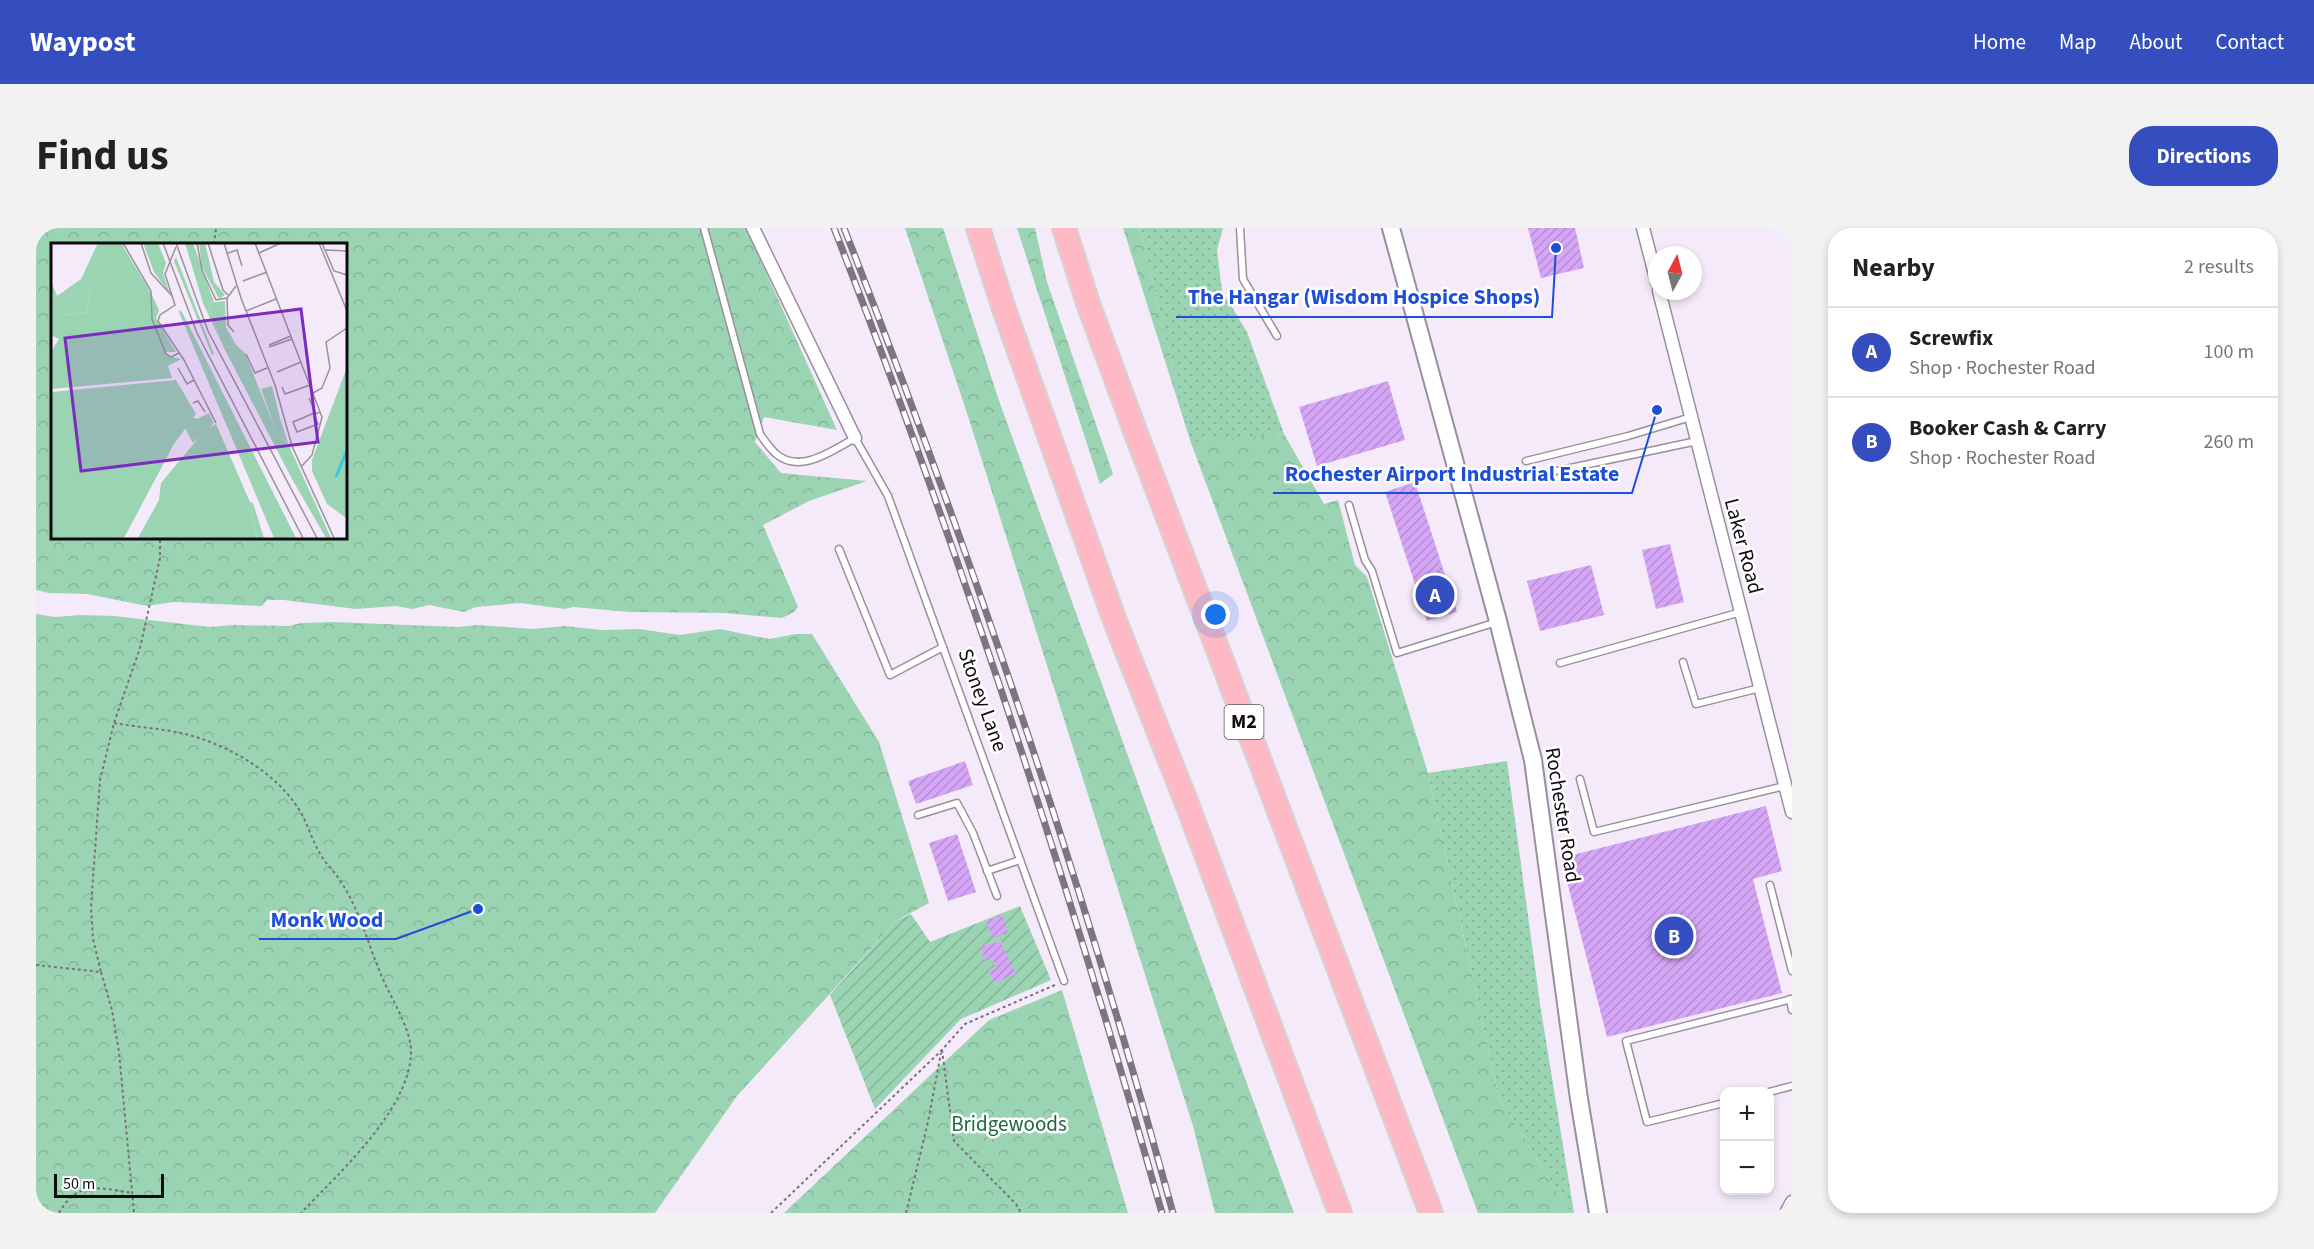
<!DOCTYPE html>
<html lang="en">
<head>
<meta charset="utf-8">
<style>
  body { margin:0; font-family:"Source Sans 3",sans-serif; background:#f2f2f2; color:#222 }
  .controls { position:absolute; right:18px; bottom:18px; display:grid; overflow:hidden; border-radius:12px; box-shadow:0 3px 9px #0003 }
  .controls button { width:54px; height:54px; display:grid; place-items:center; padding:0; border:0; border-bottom:2px solid #e0e0e0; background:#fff; color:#222; font:30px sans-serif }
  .compass { position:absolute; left:1612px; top:18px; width:54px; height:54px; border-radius:50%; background:#fff; box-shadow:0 3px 9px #0003; rotate:7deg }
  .scale { position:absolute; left:18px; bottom:15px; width:110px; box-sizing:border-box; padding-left:6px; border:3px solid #0f0b10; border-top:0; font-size:16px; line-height:21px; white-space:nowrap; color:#0f0b10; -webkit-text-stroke:4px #fff; paint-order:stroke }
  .you { position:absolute; left:1180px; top:387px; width:21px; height:21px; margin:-15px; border:4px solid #fff; border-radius:50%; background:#1a73e8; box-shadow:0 0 0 9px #1a73e833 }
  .badge { display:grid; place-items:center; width:39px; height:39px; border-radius:50%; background:#344ebf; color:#fff; font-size:20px; font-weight:700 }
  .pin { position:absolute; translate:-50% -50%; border:3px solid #fff; box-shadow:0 2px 6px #0006 }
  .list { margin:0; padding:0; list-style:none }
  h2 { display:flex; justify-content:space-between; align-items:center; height:78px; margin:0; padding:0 24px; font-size:26px }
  h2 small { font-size:20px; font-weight:400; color:#767676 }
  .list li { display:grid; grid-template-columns:39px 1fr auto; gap:18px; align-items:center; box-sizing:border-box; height:90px; padding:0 24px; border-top:2px solid #e0e0e0 }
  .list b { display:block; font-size:22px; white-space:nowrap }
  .list p { margin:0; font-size:20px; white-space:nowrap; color:#767676 }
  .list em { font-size:20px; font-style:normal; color:#767676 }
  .map { position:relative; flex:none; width:1756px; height:985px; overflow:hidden; border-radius:24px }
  header { display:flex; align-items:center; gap:36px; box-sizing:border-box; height:84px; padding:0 30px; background:#344ebf; color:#fff }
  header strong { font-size:28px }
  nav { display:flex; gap:33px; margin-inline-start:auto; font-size:21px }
  .intro { display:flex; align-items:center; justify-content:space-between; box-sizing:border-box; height:144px; padding:0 36px }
  h1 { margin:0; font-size:42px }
  .button { padding:15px 27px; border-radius:24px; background:#344ebf; color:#fff; font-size:21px; font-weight:700 }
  main { display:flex; gap:36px; padding:0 36px }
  aside { flex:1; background:#fff; border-radius:24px; box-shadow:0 3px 9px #0003 }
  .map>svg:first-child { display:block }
  .grass { fill:url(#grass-dots) }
  .forest { fill:url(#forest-crowns); fill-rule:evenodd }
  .garden { fill:url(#garden-furrows); fill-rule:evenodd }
  .building { fill:url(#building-hatch) }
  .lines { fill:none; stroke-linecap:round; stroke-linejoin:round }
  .service-casing { stroke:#998f9e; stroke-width:9 }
  .minor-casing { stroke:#998f9e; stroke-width:15 }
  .secondary-casing { stroke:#998f9e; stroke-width:20 }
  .motorway-casing { stroke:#d4d3d4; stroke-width:26 }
  .path { stroke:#78707a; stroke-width:2; stroke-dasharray:3 3; stroke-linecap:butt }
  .service { stroke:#fff; stroke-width:6 }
  .minor { stroke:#fff; stroke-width:12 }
  .secondary { stroke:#fff; stroke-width:16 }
  .motorway { stroke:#feb9c5; stroke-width:22 }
  .rail-casing { stroke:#7d7580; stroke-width:7 }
  .rail { stroke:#fff; stroke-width:4.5; stroke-dasharray:14; stroke-linecap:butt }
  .labels { text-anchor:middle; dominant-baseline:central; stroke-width:5; stroke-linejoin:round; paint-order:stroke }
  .shield { fill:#fff; stroke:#575458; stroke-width:1.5 }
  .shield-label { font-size:20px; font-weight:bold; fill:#0f0b10 }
  .street-label { font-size:21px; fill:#0f0b10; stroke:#fff }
  .park-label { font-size:21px; fill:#1d6744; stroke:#fff }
  .inset-river { fill:none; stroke:#3bc6e7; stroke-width:3 }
  .inset-road { fill:none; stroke:#99919c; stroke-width:1.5 }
  .view { fill:#7b2cbf; fill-opacity:0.15; stroke:#7b2cbf; stroke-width:3 }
  .inset-edge { fill:none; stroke:#0f0b10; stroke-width:3 }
  .leader { fill:none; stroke:#1d4ed8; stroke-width:2 }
  .callout-dot { fill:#1d4ed8; stroke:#fff; stroke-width:2 }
  .callout-label { font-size:22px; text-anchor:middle; font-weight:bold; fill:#1d4ed8; stroke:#fff; stroke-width:5; stroke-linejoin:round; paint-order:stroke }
</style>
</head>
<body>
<header>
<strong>Waypost</strong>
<nav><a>Home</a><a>Map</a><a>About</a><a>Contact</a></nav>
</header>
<div class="intro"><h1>Find us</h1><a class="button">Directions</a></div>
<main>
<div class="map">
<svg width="1756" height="985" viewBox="0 0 1756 985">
  <defs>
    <pattern id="grass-dots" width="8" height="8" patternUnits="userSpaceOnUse" patternTransform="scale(1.5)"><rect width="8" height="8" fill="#9bd4b3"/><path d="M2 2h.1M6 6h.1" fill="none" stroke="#84b599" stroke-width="1.8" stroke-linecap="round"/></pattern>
    <pattern id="forest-crowns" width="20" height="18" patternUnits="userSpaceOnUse" patternTransform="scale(1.5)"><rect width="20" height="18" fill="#9bd4b3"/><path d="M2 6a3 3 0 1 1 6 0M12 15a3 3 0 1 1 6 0" fill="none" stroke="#84b599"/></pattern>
    <pattern id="garden-furrows" width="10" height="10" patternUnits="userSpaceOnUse" patternTransform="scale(1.5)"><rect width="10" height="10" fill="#9bd4b3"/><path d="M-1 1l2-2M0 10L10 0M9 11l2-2" fill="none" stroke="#84b599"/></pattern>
    <pattern id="building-hatch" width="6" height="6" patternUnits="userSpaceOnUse" patternTransform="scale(1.5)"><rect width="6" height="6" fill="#d5a5f6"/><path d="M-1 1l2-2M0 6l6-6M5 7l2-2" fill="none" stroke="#b68dd2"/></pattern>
  </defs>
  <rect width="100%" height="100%" fill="#f5eafa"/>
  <g class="grass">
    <path d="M1104,0H1187L1181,22L1186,63L1211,104L1248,206L1155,215Z"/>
    <path d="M1471,533L1504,776L1538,985H1535L1463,870L1392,545Z"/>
  </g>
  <g class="forest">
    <path d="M0,0H710L801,202L728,189L719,214L745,245L831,253L773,273L727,297L762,379L758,384L746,390L689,385L594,384L537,379L529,381L484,375L440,379L428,384L393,377L376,381L360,378L320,381L248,372H231L226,378L138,374L111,378L51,366L13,365L0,362ZM16,16H309V309H16Z"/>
    <path d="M869,0H907L962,170L1258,985H1179L1157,898L930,182Z"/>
    <path d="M981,0H999L1011,54L1077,246L1064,256Z"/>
    <path d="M1087,0H1104L1155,214L1248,206L1288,276L1302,272L1319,337L1331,349L1392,545L1463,870L1535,985H1442L1155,215Z"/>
    <path d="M0,386L19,389L44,387L78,388L174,399L198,397L253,398L265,395L297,394L422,399L441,397L497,401L529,398L566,402L603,401L644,407L684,401L733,411L760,406H776L843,514L893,675L860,693L701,868L619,985H0Z"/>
    <path d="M1026,762L1092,985H748L953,792Z"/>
  </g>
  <path class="garden" d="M984,678L1015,752L925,791L839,881L794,767L860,693L875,686L894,714ZM964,713L979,746L958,754L953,742L960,740L956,730L949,732L944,718Z"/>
  <g class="building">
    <path d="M1492,0H1539L1548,40L1505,50Z"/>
    <path d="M1352,153L1369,212L1281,238L1263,179Z"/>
    <path d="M1379,254L1421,384L1391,393L1349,264Z"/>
    <path d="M1634,316L1648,374L1620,381L1606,322Z"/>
    <path d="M1555,337L1568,387L1504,403L1491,353Z"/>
    <path d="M929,533L937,557L880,576L872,553Z"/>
    <path d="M1730,578L1746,643L1717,651L1746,765L1571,809L1525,630Z"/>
    <path d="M921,606L940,664L912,673L893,615Z"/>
    <path d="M966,687L972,705L956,710L950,693Z"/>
    <path d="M964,713L980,746L958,755L953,742L960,740L956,730L949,733L944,718Z"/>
  </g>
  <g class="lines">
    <g class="service-casing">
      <g id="service">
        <path d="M668,0L724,206C728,212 733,219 739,225C763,247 796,223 819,210L852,268L1028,753"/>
        <path d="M1204,0L1207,51L1241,108"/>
        <path d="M1490,233L1592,208L1655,189"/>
        <path d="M1487,250L1661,213"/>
        <path d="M1313,277L1329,332L1336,343L1361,425L1461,394"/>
        <path d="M803,321L854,447L907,419"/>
        <path d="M1647,434L1660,476L1724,460"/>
        <path d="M1524,435L1705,384"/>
        <path d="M1544,551L1558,604L1749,558"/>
        <path d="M882,587L921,575L937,605L961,668"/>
        <path d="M951,643L984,632"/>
        <path d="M1734,657L1756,743"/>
        <path d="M1754,771L1756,782"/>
        <path d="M1733,864L1756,858"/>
        <path d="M1688,875L1611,894L1590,813L1756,771"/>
      </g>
    </g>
    <g class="minor-casing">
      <g id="minor">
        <path d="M717,0L819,210"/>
        <path d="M1607,0L1621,54"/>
        <path d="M1623,63L1756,584"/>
        <path d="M1750,985L1756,974"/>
      </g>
    </g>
    <g class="secondary-casing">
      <path id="secondary" d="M1355,0L1462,393L1497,532L1543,871L1562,985"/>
    </g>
    <g class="motorway-casing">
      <g id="motorway">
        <path d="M942,0L968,81L1079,393L1153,581L1304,985"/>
        <path d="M1028,0L1053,78L1098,200L1395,985"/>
      </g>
    </g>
    <g class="path">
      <path d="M178,16L180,0"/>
      <path d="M78,495C106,500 136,501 163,510C200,522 241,547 262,580C272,595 276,614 286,629C291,637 298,643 303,651C322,678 331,712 343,742C352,766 377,802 375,827C371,884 303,945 265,985"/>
      <path d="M0,737L65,744L57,711L55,679L64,552L78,495L104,420L124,330V309"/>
      <path d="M65,744L76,782L83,824L98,985"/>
      <path d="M906,822L918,913L980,976L985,985"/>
      <path d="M23,985C41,952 64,960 97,965"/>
      <path d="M735,985L906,822L929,796L1019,757"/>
      <path d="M870,985L892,894L905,825"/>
    </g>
    <use href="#service" class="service"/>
    <use href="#minor" class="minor"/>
    <use href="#secondary" class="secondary"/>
    <use href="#motorway" class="motorway"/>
    <g class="rail-casing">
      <g id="rail">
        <path d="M798,0C924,323 1032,652 1126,985"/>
        <path d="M808,0C934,322 1046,651 1137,985"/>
      </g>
    </g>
    <use href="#rail" class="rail"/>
  </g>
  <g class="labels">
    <rect class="shield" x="1188.5" y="477" width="39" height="34" rx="4.5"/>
    <g class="shield-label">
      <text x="1208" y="494">M2</text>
    </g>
    <g class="street-label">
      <text transform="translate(1708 318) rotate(75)">Laker Road</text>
      <text transform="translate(947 472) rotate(70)">Stoney Lane</text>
      <text transform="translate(1527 587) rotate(81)">Rochester Road</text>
    </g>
    <g class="park-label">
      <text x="973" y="896">Bridgewoods</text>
    </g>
  </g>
  <g transform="translate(15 15)">
    <rect width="296" height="296" fill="#f5eafa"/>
    <path d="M148,0H154L163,39L174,52L168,56L151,24ZM30,36L39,49L35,69L15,72L6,53ZM174,58L175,84L185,102L173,105L156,60ZM295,127V275L276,261L261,228V217ZM221,143L229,175L238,203L225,188L210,146ZM199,259L202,260L213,295H206Z" fill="#9bd4b3"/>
    <path d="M47,0H70L101,52L108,67L105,75L125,109H115L114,112L130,116L117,123L121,135L0,146V109L8,96L0,92V39L15,72L35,69L39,49L30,36ZM92,0H107L115,20L112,30L119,51L103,29ZM134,0H142L163,59L156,60L173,105L185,102L194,110L225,188L239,205L280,295H275L241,236L173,105L152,60ZM125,14L163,111L161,112L123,18ZM127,67L131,69L245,295H223ZM125,137L145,171L123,201L73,295H0V149ZM165,181L199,259L206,295H87L108,257L110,240L155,186Z" fill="#9bd4b3"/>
    <path d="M158,170L163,180L142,200L134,185L141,174L146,176Z" fill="#9bd4b3"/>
    <path class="inset-river" d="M285,234L296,207"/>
    <path class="inset-road" d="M72,0L100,48L101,76L115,111L120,114L128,110M90,0L100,30L122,54M112,0L146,90L252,295M125,0L157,88L266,295M146,0L151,27L165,57L176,55L185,43M157,0L172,47L177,52M173,0L190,55L224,142L241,203L283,295M204,0L271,174L261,212L250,224M268,0L296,68M271,0L283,28L296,32M125,4L114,31L124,62L109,72L107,78L133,117L165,180M275,7L296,8M177,10L186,7L191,23M208,10L230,0M192,38L216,29M176,55L177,82L183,89M195,68L225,56M218,102L240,93M218,104L241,96M195,111L204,130L216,125M127,125L136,141L143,137M226,129L250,119M231,144L234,151L259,142M262,150L271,145L279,125L275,99L296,85M258,155L265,171L269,169M142,160L147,158L154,169M263,170L267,181L246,189L242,179L254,174L263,170H264"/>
    <path class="view" d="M250,66L267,199L30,228L14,95Z"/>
    <rect width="296" height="296" class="inset-edge"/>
  </g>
  <path class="leader" d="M1520 20L1516 89H1140M1621 182L1596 265H1237M442 681L360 711H223"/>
  <g class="callout-dot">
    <circle cx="1520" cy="20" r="6"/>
    <circle cx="1621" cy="182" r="6"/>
    <circle cx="442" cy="681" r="6"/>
  </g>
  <g class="callout-label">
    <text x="1328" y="76">The Hangar (Wisdom Hospice Shops)</text>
    <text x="1416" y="253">Rochester Airport Industrial Estate</text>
    <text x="291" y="699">Monk Wood</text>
  </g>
</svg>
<div class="controls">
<button>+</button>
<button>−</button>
</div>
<svg class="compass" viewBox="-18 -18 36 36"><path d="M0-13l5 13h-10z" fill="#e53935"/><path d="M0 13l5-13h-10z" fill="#767676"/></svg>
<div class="scale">50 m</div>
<div class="you"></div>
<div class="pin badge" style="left:1399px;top:367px">A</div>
<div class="pin badge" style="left:1638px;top:708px">B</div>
</div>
<aside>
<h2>Nearby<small>2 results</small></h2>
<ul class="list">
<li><span class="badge">A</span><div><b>Screwfix</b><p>Shop · Rochester Road</p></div><em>100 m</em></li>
<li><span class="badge">B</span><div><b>Booker Cash &amp; Carry</b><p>Shop · Rochester Road</p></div><em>260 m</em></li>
</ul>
</aside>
</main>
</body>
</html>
